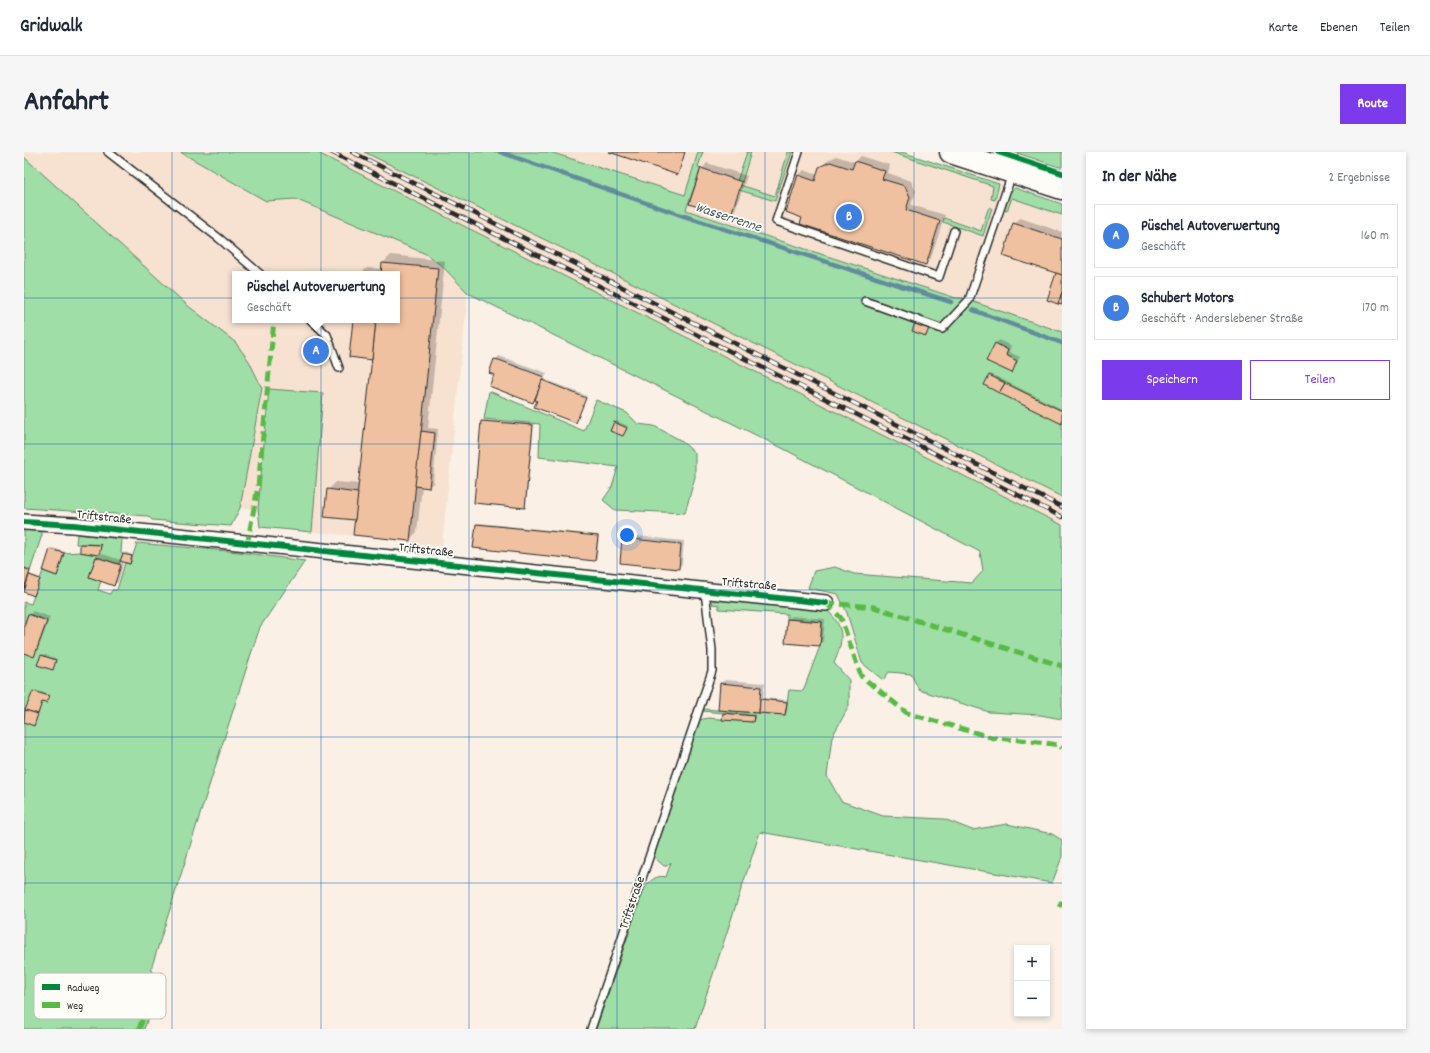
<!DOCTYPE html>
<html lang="de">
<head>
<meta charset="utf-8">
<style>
  body { margin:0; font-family:Dekko,sans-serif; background:#f6f6f7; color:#1f2937 }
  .controls { position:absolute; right:12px; bottom:12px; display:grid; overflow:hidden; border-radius:0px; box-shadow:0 2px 6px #0003 }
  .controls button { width:36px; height:36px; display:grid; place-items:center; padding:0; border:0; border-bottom:1px solid #e0e1e3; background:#fff; color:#1f2937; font:20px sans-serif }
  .you { position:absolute; left:603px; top:383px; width:14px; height:14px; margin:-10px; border:3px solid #fff; border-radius:50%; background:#1a73e8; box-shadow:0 0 0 6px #1a73e833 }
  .badge { display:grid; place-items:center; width:26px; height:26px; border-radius:50%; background:#7c3aed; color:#fff; font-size:13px; font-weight:700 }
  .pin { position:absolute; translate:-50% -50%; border:2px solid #fff; box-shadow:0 1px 4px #0006 }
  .popup { position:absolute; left:208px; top:119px; width:168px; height:52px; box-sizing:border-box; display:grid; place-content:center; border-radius:0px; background:#fff; filter:drop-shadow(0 1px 3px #0005); font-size:13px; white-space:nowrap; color:#747a83 }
  .popup b { font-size:15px; color:#1f2937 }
  .popup::after { content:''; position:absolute; left:50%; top:100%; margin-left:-8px; border:8px solid transparent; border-top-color:#fff }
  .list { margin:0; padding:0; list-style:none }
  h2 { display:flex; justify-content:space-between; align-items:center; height:52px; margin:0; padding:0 16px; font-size:17px }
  h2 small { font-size:13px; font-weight:400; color:#747a83 }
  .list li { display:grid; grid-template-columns:26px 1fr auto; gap:12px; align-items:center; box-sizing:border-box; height:64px; margin:0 8px 8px; padding:0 8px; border:1px solid #e0e1e3; border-radius:0px }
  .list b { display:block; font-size:15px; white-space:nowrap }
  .list p { margin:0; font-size:13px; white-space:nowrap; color:#747a83 }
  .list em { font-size:13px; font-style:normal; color:#747a83 }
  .actions { display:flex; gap:8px; padding:12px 16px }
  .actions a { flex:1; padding:9px 0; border:1px solid #7c3aed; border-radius:0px; text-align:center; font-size:14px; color:#7c3aed }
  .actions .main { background:#7c3aed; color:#fff }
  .map { position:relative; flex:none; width:1038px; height:877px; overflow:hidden; border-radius:0px }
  header { display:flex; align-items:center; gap:24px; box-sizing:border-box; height:56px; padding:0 20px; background:#fff; border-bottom:1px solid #e0e1e3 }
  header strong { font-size:19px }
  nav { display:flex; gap:22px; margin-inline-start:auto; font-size:14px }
  .intro { display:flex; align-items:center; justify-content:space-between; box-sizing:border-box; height:96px; padding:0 24px }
  h1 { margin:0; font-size:28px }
  .button { padding:10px 18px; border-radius:0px; background:#7c3aed; color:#fff; font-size:14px; font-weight:700 }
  main { display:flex; gap:24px; padding:0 24px }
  aside { flex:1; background:#fff; border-radius:0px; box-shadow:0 2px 6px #0003 }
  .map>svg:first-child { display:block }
  .built { fill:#f7e2d1; fill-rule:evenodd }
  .green { fill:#9fdea6; stroke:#658468 }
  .shadow { fill:#0003 }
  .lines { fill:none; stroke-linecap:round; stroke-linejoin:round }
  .stream { stroke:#628c9c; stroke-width:4.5 }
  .building { fill:#f0c1a0; stroke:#2b2b2b }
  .service-casing { stroke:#2b2b2b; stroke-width:10 }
  .minor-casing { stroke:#2b2b2b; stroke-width:18 }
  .primary-casing { stroke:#2b2b2b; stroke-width:25 }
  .service { stroke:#fdfcf7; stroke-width:7 }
  .minor { stroke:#fdfcf7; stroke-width:15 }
  .primary { stroke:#fdfcf7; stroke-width:22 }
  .rail-casing { stroke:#2b2b2b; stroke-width:4.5 }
  .rail { stroke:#fdfcf7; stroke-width:3; stroke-dasharray:9; stroke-linecap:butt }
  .quiet { stroke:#58b947; stroke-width:5; stroke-dasharray:10 5; stroke-linecap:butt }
  .cycleway-casing { stroke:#fdfcf7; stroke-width:8 }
  .cycleway { stroke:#00873e; stroke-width:6 }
  .grid { fill:none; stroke:#1f6fb2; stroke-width:1; stroke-opacity:0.55 }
  .labels { text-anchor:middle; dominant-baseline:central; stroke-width:3.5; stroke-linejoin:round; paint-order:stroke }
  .street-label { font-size:13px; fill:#2b2b2b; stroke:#fdfcf7 }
  .water-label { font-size:14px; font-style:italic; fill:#475c64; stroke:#fdfcf7 }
  .key { fill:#fdfcf7; stroke:#bebdba; stroke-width:1 }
  .key-label { font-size:11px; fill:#2b2b2b }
</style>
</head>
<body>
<header>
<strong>Gridwalk</strong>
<nav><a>Karte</a><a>Ebenen</a><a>Teilen</a></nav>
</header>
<div class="intro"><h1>Anfahrt</h1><a class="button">Route</a></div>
<main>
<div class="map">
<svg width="1038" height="877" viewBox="0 0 1038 877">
  <rect width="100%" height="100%" fill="#faf0e6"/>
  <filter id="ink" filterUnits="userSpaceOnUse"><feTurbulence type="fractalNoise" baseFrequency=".025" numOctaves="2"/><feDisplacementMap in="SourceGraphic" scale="8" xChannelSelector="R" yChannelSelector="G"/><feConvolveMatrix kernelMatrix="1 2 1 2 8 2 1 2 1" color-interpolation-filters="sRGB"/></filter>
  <g filter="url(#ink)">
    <g class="built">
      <path d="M0,0H156L242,49L271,47L402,102L418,114L444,141L418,394L385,392V389L236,375L233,357L216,356L207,374L128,368L163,153L51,53L0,5ZM211,122H373V168H211Z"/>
      <path d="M292,0H340L544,99L1038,345V373Z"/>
      <path d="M526,0H878L1038,52V180L938,146H932L657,56L661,43Z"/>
    </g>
    <g class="green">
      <path d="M156,0H292L1038,373V567L1016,563L965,560L895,538L887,522L865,520L859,528L838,511L823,461L814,442L784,436L790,419L811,415L830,422L948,431L959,419L956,400L758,296L444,141L418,114L402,102L271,47L242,49Z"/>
      <path d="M340,0H526L661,43L674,0H679L674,15L677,16L662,58L932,146H938L1038,180V345L544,99Z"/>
      <path d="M723,0H727L718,30L713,29Z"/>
      <path d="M764,0H768L751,49L715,38L716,33L751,44Z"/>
      <path d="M867,0H878L975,32L971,48L967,47L969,34Z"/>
      <path d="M990,0H1038V15H1035Z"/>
      <path d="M0,5L163,153L211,190L225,209L238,236L216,356L207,374L128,368L124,364L0,356Z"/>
      <path d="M991,36L1038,52V63L988,46L983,59L980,58C982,50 984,40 991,36Z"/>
      <path d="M966,55L968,56L959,84L919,70L920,66L957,79L964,57Z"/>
      <path d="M245,237L299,241L288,380L236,375L234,357Z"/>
      <path d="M465,239L560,279L572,248L603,261L614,272L630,274L656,288L671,301V325L661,361L591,358L579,348L588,335L594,315L515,305L516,272L460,267Z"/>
      <path d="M0,378L18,379V383L6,419L0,416Z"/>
      <path d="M53,382L98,387L97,401L99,402L95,412L72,405L65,425L77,429L74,438L86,442L88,438H93L101,411L106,412L113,391L215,400L281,409L236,475L226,505L127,817L137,831L120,877H0V501L10,504L23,469L4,462L0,474V450L7,452L19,419L33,424L40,401L56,400L74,403L77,393L52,392Z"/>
      <path d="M696,444L803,458C822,476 819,490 810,511L825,528V554L808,585L803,624L817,649L859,664L920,667L948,678L983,672L1028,682L1038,688V705L1028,731L736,680L671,877H572L619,740C623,731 631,722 642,725L647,710L643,714H640L632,707L630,702L675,568L684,566L729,570L730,564L678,559L679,557L761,563L765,538L779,539L796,494L798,470L763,467V462L695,457V453L688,452L690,445Z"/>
    </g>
    <g class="shadow">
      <path d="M812,4L831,10L837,4L866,13L864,21L887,29L892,39L887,53L921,63L907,106L901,112L780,65L774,24L780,18L794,23L796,16L802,10Z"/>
      <path d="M683,11L723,24L711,58L705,64L678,17Z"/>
      <path d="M996,66L1038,80V152L1033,122L990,72Z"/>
      <path d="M367,103L421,109L404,276L414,277L409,331L405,335L398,334L393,380L385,388L332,368L304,338L312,330L336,332L349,207L330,168H373V122H336L343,116L359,117V111Z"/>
      <path d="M975,188L987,194L985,200L996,205L987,220L971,192Z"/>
      <path d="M475,204L523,221L520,227L563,244L553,268L552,270L514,248L509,250L471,223V208Z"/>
      <path d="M967,222L1038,257V271L961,233Z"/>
      <path d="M460,268L510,272L502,353L501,355L458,270Z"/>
      <path d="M592,269L604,274L599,283L591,271Z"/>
      <path d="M455,371L575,383L573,406L571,408L453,372Z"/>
      <path d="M603,383L660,389L658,412L654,416L599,387Z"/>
      <path d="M59,391L78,392L75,401L97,408L101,400L109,403L105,411L100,409L94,430L90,433L73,405L76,402L57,399Z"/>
      <path d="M29,396L41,400L33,423L27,397Z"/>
      <path d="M0,415L7,417L6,422L17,426L9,443L0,439Z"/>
      <path d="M9,459L26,465L13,500L10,503L0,500V476L5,463Z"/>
      <path d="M768,464L801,467L799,489L795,493L764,467Z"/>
      <path d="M19,502L33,507L28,517L17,504Z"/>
      <path d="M701,528L741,531L739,546L764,548L763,560L761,562L697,532Z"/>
      <path d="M11,538L26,543L22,550L19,549L9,572L0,569V565Z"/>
      <path d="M701,560L731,562V567L729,569L700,561Z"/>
    </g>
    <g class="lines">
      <g class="stream">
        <path d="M476,0L654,62L927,150"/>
        <path d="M949,158L1038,191"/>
      </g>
    </g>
    <g class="building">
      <path d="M585,0H661L654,23Z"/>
      <path d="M831,9L861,19L858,27L881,34L886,45L882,58L916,69L902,113L776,72L778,66L762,60L774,23L791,29L795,15L806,10L828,17Z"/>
      <path d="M677,16L718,30L706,65L665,52Z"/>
      <path d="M989,71L1038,87V123L979,104Z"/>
      <path d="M358,111L414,116L386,389L329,383L352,168H373V122H357Z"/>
      <path d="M1032,121L1038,123V140L1034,152L1023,148Z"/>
      <path d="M1038,140V153L1034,152Z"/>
      <path d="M329,168H352L348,208L325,205Z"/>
      <path d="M891,171L905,176L902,184L888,179Z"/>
      <path d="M971,191L984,198L982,203L993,209L988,221L962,209Z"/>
      <path d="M470,207L475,208L520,225L509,251L465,234L470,223L465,221Z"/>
      <path d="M965,223L981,231L975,241L960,233Z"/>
      <path d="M518,228L562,246L552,271L510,255L513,249L511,248Z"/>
      <path d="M981,231L1038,259V272L975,241Z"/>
      <path d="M457,269L509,273L501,356L450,351Z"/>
      <path d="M590,270L603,276L599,284L586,279Z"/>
      <path d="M397,279L411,281L405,336L391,334Z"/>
      <path d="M303,337L334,341L331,368L300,365Z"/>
      <path d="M452,372L574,384L571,409L449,396Z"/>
      <path d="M598,386L657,392L655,417L596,411Z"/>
      <path d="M56,392L77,393L76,400L74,403L56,400Z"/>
      <path d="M26,397L40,401L33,424L19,419Z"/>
      <path d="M99,402L108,404L106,412L96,409Z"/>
      <path d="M72,405L97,413L90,434L65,425Z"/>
      <path d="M0,416L6,419L0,437Z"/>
      <path d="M5,423L16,427L10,444L0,440Z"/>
      <path d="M4,462L23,469L10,505L0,501V474Z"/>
      <path d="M763,467L798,470L796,494L761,491Z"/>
      <path d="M17,503L32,508L29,518L13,513Z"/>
      <path d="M696,531L737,535L735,561L694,558Z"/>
      <path d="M9,539L25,544L23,551L18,550L14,562L1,558Z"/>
      <path d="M736,547L763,550L761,563L735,561Z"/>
      <path d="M1,558L14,562L10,574L0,570Z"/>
      <path d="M699,561L730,564L729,570L698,568Z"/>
    </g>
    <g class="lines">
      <g class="service-casing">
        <g id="service">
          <path d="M84,0L196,87L236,122"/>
          <path d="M775,0L752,69L915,125L930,79"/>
          <path d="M841,149L918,177L945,148L988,22"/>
          <path d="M287,168L303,183L315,216"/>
          <path d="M567,877L688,519V498L681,440"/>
        </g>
      </g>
      <g class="minor-casing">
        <path id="minor" d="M0,370L49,373L802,451"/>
      </g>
      <g class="primary-casing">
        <path id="primary" d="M927,0L1038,36"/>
      </g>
      <use href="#service" class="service"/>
      <use href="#minor" class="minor"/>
      <use href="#primary" class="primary"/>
      <g class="rail-casing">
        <g id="rail">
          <path d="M307,0L1038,365"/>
          <path d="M328,0L1038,355"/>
        </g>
      </g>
      <use href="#rail" class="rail"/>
      <g class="quiet">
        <path d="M223,393L234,335L250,168"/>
        <path d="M802,451L817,466L837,524L883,561L970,586L1008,589L1035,593L1038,596"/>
        <path d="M802,451L850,455L1038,514"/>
        <path d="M1035,755L1038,749"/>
        <path d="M115,877L126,849"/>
      </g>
      <g class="cycleway-casing">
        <g id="cycleway">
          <path d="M974,0L1038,21"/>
          <path d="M0,370L49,373L802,451"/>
        </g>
      </g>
      <use href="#cycleway" class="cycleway"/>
    </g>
  </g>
  <path class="grid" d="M148,0V877M297,0V877M445,0V877M593,0V877M741,0V877M890,0V877M0,146H1038M0,292H1038M0,438H1038M0,585H1038M0,731H1038"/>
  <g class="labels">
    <g class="street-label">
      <text transform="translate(80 366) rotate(6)">Triftstraße</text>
      <text transform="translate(402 399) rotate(6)">Triftstraße</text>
      <text transform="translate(725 433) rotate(5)">Triftstraße</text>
      <text transform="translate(609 751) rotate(-71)">Triftstraße</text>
    </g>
    <g class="water-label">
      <text transform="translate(704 66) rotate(18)">Wasserrenne</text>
    </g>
  </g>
  <rect x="10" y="821" width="132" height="46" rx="6" class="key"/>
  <rect x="18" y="832" width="18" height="6" fill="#00873e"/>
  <rect x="18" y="850" width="18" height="6" fill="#58b947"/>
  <g class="key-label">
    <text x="43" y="839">Radweg</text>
    <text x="43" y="857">Weg</text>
  </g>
</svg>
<div class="controls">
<button>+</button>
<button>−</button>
</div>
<div class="you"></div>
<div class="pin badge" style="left:292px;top:199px;background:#3f7fe0">A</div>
<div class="popup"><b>Püschel Autoverwertung</b>Geschäft</div>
<div class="pin badge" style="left:825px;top:65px;background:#3f7fe0">B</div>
</div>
<aside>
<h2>In der Nähe<small>2 Ergebnisse</small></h2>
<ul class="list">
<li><span class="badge" style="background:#3f7fe0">A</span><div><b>Püschel Autoverwertung</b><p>Geschäft</p></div><em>160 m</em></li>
<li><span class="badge" style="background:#3f7fe0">B</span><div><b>Schubert Motors</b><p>Geschäft · Anderslebener Straße</p></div><em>170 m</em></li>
</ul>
<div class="actions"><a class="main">Speichern</a><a>Teilen</a></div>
</aside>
</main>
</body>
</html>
